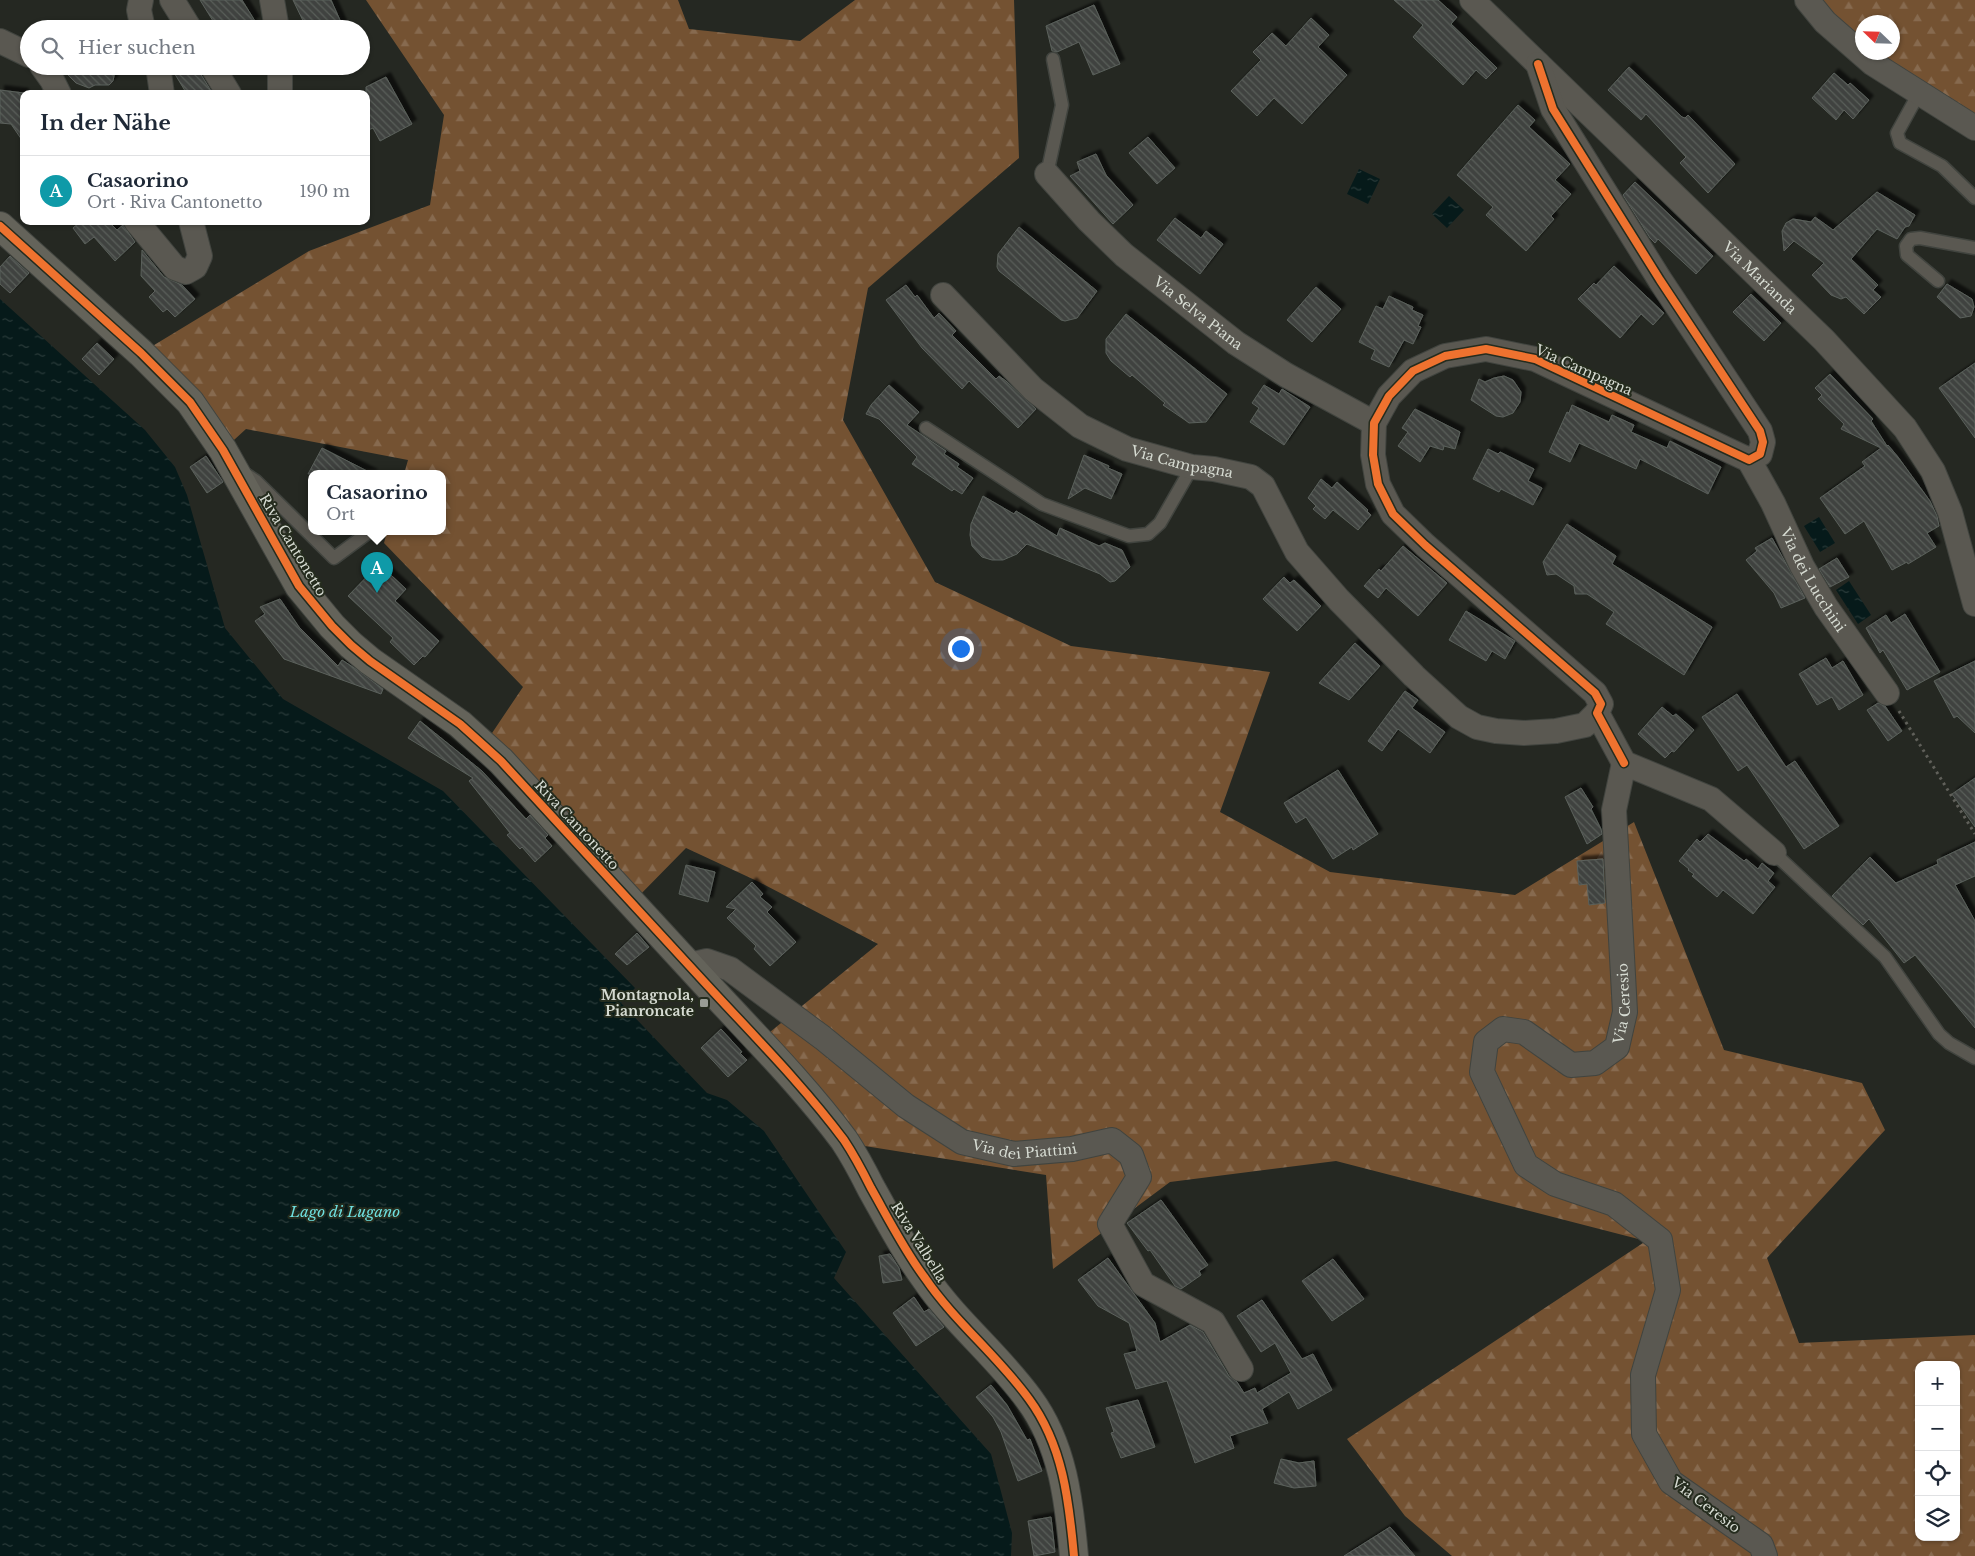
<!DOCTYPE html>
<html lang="de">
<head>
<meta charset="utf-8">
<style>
  body { margin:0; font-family:"Libre Baskerville",serif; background:#f6f6f7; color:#1f2937 }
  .controls { position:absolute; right:15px; bottom:15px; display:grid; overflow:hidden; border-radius:10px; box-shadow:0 1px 4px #0004 }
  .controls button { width:45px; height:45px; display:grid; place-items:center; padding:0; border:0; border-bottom:1px solid #e0e1e3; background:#fff; color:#1f2937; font:25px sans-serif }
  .compass { position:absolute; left:1855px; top:15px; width:45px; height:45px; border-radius:50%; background:#fff; box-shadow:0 1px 4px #0004; rotate:293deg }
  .you { position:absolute; left:960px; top:648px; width:18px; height:18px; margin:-12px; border:4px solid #fff; border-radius:50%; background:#1a73e8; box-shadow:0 0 0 8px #1a73e833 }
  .badge { display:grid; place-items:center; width:32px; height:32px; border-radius:50%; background:#d93025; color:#fff; font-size:16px; font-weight:700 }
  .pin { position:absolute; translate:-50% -41px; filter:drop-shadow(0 1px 2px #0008) }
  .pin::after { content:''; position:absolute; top:26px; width:18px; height:15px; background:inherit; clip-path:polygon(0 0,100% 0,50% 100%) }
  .popup { position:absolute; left:308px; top:470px; width:138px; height:65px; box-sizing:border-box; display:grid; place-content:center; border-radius:10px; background:#fff; filter:drop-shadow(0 1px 4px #0005); font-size:16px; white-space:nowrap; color:#747a83 }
  .popup b { font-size:19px; color:#1f2937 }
  .popup::after { content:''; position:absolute; left:50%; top:100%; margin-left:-10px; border:10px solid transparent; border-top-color:#fff }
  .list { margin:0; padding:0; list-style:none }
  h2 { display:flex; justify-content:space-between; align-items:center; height:65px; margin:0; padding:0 20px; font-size:21px }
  h2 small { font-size:16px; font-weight:400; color:#747a83 }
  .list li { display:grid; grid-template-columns:32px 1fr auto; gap:15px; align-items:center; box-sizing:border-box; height:70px; padding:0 20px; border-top:1px solid #e0e1e3 }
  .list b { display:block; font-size:19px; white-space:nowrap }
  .list p { margin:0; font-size:16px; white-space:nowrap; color:#747a83 }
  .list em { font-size:16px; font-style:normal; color:#747a83 }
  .icon { flex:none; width:28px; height:28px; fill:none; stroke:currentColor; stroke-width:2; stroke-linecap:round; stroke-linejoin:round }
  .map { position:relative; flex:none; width:1975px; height:1556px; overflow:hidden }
  .search { position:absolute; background:#fff; box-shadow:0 1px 4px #0004; left:20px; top:20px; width:350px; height:55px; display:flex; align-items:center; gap:12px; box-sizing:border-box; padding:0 18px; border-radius:28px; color:#747a83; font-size:19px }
  .panel { position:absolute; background:#fff; box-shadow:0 1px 4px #0004; left:20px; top:90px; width:350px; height:135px; border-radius:10px }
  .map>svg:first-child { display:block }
  .forest { fill:url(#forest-firs); fill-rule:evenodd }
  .water { fill:url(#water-ripples) }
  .building { fill:url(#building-back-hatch); stroke:#5b615c; filter:url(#shadow) }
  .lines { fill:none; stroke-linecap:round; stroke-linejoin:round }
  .lane-casing { stroke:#41443f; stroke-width:15 }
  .street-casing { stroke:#41443f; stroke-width:26 }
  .secondary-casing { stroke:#41443f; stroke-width:30 }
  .path { stroke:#60605a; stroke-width:3; stroke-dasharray:2.5 4; stroke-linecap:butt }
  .lane { stroke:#5a5851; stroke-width:12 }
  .street { stroke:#5a5851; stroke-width:24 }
  .secondary { stroke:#64635a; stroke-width:28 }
  .cycleway-casing { stroke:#252c1e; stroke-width:11 }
  .cycleway { stroke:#ef722f; stroke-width:8 }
  .poi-dot { fill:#989c94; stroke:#252c1e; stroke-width:2 }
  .labels { text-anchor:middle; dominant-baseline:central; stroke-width:4; stroke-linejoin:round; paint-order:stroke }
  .street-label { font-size:14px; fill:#d6dbd2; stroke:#252c1e }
  .poi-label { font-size:14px; font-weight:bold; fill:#d6dbd2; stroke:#252c1e; text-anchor:end }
  .water-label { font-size:15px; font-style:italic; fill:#6edfdf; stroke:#252c1e }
</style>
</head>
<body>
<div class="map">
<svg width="1975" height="1556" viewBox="0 0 1975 1556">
  <defs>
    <pattern id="forest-firs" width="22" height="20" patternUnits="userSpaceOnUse" patternTransform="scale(1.25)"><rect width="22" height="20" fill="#745232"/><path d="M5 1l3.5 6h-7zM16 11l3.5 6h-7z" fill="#876a4f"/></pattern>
    <pattern id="water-ripples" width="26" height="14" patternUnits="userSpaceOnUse" patternTransform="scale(1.25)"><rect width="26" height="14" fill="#061a1a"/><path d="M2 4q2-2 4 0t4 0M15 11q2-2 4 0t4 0" fill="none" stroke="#2a3b3a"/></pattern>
    <pattern id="building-back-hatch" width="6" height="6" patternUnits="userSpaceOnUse" patternTransform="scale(1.25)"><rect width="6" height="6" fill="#3f433f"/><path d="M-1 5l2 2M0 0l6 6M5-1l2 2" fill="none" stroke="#5a5e5a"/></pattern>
    <filter id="shadow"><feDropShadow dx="4.5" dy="-4.5" stdDeviation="1" flood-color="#0009"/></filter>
  </defs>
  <rect width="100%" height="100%" fill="#252822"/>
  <g class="forest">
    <path d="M366,0H678L689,29L800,41L855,0H1014L1019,158L868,288L843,420L935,582L1071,646L1270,672L1220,812L1330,872L1515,895L1634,822L1724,1050L1862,1083L1885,1130L1767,1258L1799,1343L1975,1335V1556H1452L1405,1516L1347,1439L1646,1241L1336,1161L1170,1182L1053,1269L1046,1175L846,1143L759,1041L878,944L757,881L686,848L632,903L484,745L523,687L384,543L387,532H442V474H404L408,460L246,429L223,450L141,353L309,251L430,205L444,115ZM1919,1365H1956V1537H1919Z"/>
    <path d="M1807,0H1975V128L1872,63L1825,22ZM1862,22H1892V52H1862Z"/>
  </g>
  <g class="water">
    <path d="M1359,169L1380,179L1368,204L1347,194Z"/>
    <path d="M1449,196L1464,210L1447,228L1432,214Z"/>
    <path d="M0,299L145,430L175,467L187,495L225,628L283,699L443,791L635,988L621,1003L707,1093L727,1100L764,1131L846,1252L834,1278L991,1454L1012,1533L1011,1556H0Z"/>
    <path d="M1819,517L1835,543L1820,552L1804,526Z"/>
    <path d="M1849,581L1871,615L1858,624L1836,590Z"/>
  </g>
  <g class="building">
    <path d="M200,0H242L255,21L251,23L255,29H218Z"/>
    <path d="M293,0H331L344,29H307Z"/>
    <path d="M1394,0H1438L1457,17L1451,24L1497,68L1486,79L1476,70L1463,85L1413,37L1423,25Z"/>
    <path d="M1094,5L1120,64L1093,75L1079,42L1057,52L1052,51L1046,26Z"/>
    <path d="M1311,18L1329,35L1318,47L1347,75L1302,124L1274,98L1257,116L1231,91L1261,60L1253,52L1272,33L1286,46Z"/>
    <path d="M59,66H116L113,81L109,85H95L89,88L76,83Z"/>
    <path d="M172,66H198L200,73L213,94H187L173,71Z"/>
    <path d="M1629,67L1682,117L1685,118L1688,115L1735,164L1708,193L1680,163L1686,157L1646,114L1641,120L1608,90Z"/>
    <path d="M1834,73L1848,85L1850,83L1869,100L1853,119L1844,110L1836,120L1812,98Z"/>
    <path d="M386,77L412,124L380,141L373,128L366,131V87Z"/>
    <path d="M0,90L24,93V143L11,124L0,123Z"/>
    <path d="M1518,105L1535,120L1529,127L1570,164L1555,180L1571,194L1551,216L1554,219L1526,251L1486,215L1493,207L1457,175Z"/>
    <path d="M1148,137L1175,168L1157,184L1129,153Z"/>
    <path d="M1096,154L1106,175L1133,205L1113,224L1070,176L1080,171L1077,162Z"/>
    <path d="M1635,182L1713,256L1696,274L1658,239L1655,243L1650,238L1623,195Z"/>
    <path d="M1877,192L1915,215L1909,226L1905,227L1897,239L1877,229L1851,259L1878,285L1873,290L1881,297L1864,314L1846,297L1841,299L1831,295L1812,275L1824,263L1794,241L1784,251L1782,231L1786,223L1793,219L1811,222L1815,217L1833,230Z"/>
    <path d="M1175,218L1201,238L1206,231L1223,244L1200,274L1157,240Z"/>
    <path d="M80,221H113L110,223L117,230L123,225L135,242L115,261L94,237L85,244L73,228L80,222Z"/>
    <path d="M1019,227L1097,291L1077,318L1065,321L1061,320L999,271L997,267L998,254Z"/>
    <path d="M142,250L164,277L182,285L195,299L175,317L167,309L163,312L149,297L155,291L141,276Z"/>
    <path d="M10,256L29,273L10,293L0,284V267Z"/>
    <path d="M1614,266L1664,313L1653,325L1641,314L1620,338L1578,299L1594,283L1596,285Z"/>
    <path d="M1947,284L1972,299L1974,307L1971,316L1960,318L1937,297Z"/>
    <path d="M906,285L915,297L917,295L934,318L939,313L956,331L952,335L996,379L999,376L1006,381L1036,409L1018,428L969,381L962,389L922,348L886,300Z"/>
    <path d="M1316,287L1341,309L1312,342L1287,320Z"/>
    <path d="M1751,294L1781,323L1764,341L1733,312Z"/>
    <path d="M1389,296L1413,307L1412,310L1423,315L1418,326L1421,327L1413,344L1404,340L1389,367L1371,359L1375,350L1359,342L1376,306L1383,309Z"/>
    <path d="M1126,314L1227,394L1206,422L1189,423L1185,420L1163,405L1165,403L1132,375L1130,377L1111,361L1106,353V339Z"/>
    <path d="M97,343L114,359L99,375L82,359Z"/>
    <path d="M1975,363V438L1939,388Z"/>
    <path d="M1830,374L1873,419L1871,421L1887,446L1888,445L1898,457L1930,501L1937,516L1939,526L1927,533L1936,547L1908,564L1907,562L1892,570L1864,521L1845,534L1820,498L1865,466L1862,462L1881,448L1841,429L1844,424L1818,399L1822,395L1815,388Z"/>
    <path d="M1504,376L1513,380L1521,392L1520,402L1513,413L1503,417L1496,416L1471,400L1479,379L1485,382L1494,378Z"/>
    <path d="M889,385L919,412L907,425L946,451L944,454L959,464L957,467L973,478L962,494L954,489L952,491L912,464L917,457L879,419L866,414L871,405Z"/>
    <path d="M1264,385L1279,394L1282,389L1310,407L1284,445L1250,422L1259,408L1252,403Z"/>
    <path d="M1572,405L1609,422L1612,415L1634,425L1631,432L1667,448L1670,441L1721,467L1708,494L1640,459L1636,469L1579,443L1570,462L1549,452L1567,412L1569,413Z"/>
    <path d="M1415,409L1460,432L1455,449L1444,446L1443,450L1430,446L1420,462L1398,446L1408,432L1402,428Z"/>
    <path d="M322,448L373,474H308Z"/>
    <path d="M1488,449L1498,454L1500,452L1534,469L1528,481L1542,488L1533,505L1501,489L1499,492L1473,479Z"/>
    <path d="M1084,455L1109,466L1108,468L1122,474L1111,499L1085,488L1068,499Z"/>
    <path d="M206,456L223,482L207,493L190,467Z"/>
    <path d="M1321,479L1332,488L1337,482L1368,510L1367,511L1371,515L1358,530L1333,510L1325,519L1313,509L1316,506L1308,498Z"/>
    <path d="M983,496L1014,514L1016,511L1057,536L1060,528L1099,546L1105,543L1122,550L1130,567L1115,581L1110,582L1100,574L1027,544L1017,554L1003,560H992L982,557L972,546L970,535L971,524Z"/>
    <path d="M1567,524L1616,556L1612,564L1712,627L1684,675L1606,624L1614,612L1587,594H1575L1574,586L1556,574L1547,575L1543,562Z"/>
    <path d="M1772,538L1805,598L1781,608L1774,593L1746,560L1757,551L1755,548Z"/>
    <path d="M1403,546L1447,583L1418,616L1386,588L1378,598L1364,586L1379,569L1381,571Z"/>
    <path d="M1837,558L1849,577L1830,587L1819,569Z"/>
    <path d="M379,564L406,589L395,601L439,641L425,657L423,656L414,665L390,642L393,638L348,596Z"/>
    <path d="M1284,577L1290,583L1294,580L1321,606L1297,631L1263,599Z"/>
    <path d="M280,599L299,627L338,666L342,660L356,669L383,689L381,694L284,659L255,621L265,614L260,607Z"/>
    <path d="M1466,611L1515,641L1505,659L1492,651L1486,661L1449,640Z"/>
    <path d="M1905,614L1940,672L1907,690L1883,650L1880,653L1866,628L1886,615L1891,623Z"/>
    <path d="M1355,643L1380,666L1349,700L1319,683Z"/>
    <path d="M1826,658L1832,668L1843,661L1863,695L1839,710L1832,697L1817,705L1799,674Z"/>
    <path d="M1975,661V733L1957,716L1954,718L1934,681Z"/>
    <path d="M1405,691L1418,700L1412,708L1445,732L1430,753L1398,729L1382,751L1368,741Z"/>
    <path d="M1737,694L1786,767L1795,761L1839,826L1804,849L1747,765L1738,771L1702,717Z"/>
    <path d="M1878,703L1885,706L1902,731L1888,741L1867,710Z"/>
    <path d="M1662,707L1673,716L1676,714L1694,730L1674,752L1672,751L1665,758L1638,734Z"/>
    <path d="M420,721L482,771L526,819L530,815L548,835L545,838L552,846L535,862L522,847L520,849L507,835L510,833L469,781L473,778L408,738Z"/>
    <path d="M1338,770L1378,834L1353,850L1352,847L1333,859L1306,817L1296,823L1284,803Z"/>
    <path d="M1975,778V827L1952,794Z"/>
    <path d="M1581,788L1593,807L1591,809L1601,829L1602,834L1587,844L1565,797Z"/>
    <path d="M1708,834L1744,861L1746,859L1758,869L1762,863L1774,873L1768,881L1775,887L1753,914L1723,890L1717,897L1692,876L1694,874L1688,870L1689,869L1679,861L1697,839L1700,842Z"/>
    <path d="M1975,842V876L1955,885L1975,921V1028L1915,955L1904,963L1869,919L1863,925L1832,896L1870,857L1896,883L1938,864L1937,860Z"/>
    <path d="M1603,859L1605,903L1589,905L1587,884L1579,885L1577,861Z"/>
    <path d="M686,865L715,872L708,902L679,894Z"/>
    <path d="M752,882L763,894L760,897L772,907L767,912L796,942L770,966L754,949L756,946L727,918L736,909L726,907Z"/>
    <path d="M637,933L649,947L627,965L615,954Z"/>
    <path d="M721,1029L742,1052L740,1053L747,1060L728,1077L701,1048Z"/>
    <path d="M1161,1200L1208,1265L1199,1271L1201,1275L1181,1289L1175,1286L1150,1250L1148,1251L1127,1223Z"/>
    <path d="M890,1254L899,1268L902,1280L883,1283L879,1256Z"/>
    <path d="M1108,1258L1155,1323L1160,1342L1190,1325L1203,1332L1229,1376L1237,1382L1244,1393L1255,1388L1257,1393L1291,1373L1275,1343L1261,1352L1237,1316L1262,1300L1302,1359L1313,1354L1332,1390L1298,1409L1289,1392L1262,1409L1268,1423L1230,1436L1234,1448L1195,1463L1167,1381L1136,1389L1124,1354L1137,1351L1129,1323L1098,1306L1078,1280Z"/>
    <path d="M1333,1259L1364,1299L1332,1321L1302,1281Z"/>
    <path d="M914,1297L924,1312L929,1309L944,1327L916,1346L893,1313Z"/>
    <path d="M991,1385L1007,1405L1027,1440L1030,1439L1042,1471L1018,1481L1001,1432L993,1417L976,1397Z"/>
    <path d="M1138,1400L1155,1447L1121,1458L1111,1433L1114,1432L1106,1408Z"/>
    <path d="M1281,1459L1299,1463L1314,1461L1316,1486L1294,1488L1274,1483Z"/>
    <path d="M1051,1517L1055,1552L1034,1556L1028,1521Z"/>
    <path d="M1390,1527L1415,1556H1344Z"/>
  </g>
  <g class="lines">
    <g class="lane-casing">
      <g id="lane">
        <path d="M1919,93L1897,133L1900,143L1942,166L1975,198"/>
        <path d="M1047,174L1062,105L1053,59"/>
        <path d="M1938,281L1907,255L1906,246L1911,239L1920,238L1975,248"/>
        <path d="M926,428L1042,504L1129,536L1148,534L1160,523L1192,467"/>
        <path d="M241,471L256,481L334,558L369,532"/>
        <path d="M1774,853L1885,957L1939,1034L1949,1043L1975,1058"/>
      </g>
    </g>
    <g class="street-casing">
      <g id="street">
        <path d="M141,0L139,10L143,29"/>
        <path d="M172,0L190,29"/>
        <path d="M272,0L277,29"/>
        <path id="s1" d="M1472,0L1824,340L1905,428L1933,471L1950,512L1975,604"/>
        <path d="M1807,0L1825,22L1872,63L1975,128"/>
        <path d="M0,41L29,55"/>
        <path d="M1538,64L1553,109L1660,280L1760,431L1763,442L1760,454L1749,460L1535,359L1486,349L1445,356L1413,371L1389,396L1374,423L1373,455L1378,484L1393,514L1425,545L1595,693L1601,704L1597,713L1624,763"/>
        <path d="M42,66L52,80L59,94"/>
        <path d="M158,66L162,94"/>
        <path d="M212,66L229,94"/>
        <path d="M280,66V94"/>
        <path id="s2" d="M1047,174L1089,221L1124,255L1236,343L1286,375L1374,423"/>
        <path d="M136,221L175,268L186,272L195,267L200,256L191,221"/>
        <path id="s3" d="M943,295L1033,389L1080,426L1127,449L1192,467L1214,469L1251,477L1263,486L1297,552L1339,600L1414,676L1459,717L1477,727L1496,731L1524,733L1556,731L1585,725L1597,713"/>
        <path id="s4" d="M1749,460L1773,503L1802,566L1826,607L1887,693"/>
        <path id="s5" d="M690,965L707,961L730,969L823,1038L906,1106L962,1142L1014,1154L1072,1149L1112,1140L1131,1155L1139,1177L1110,1224L1143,1284L1213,1322L1241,1369"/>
        <path id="s6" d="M1765,1556L1761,1545L1671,1482L1644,1434L1643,1375L1668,1290L1660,1240L1614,1204L1555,1184L1526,1165L1482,1072L1486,1042L1503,1029L1524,1032L1571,1065L1595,1063L1617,1047L1625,1012L1614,810L1624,763L1711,799L1774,853"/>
      </g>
    </g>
    <g class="secondary-casing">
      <path id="secondary" d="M0,226L141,353L190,402L223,450L299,586L332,626L351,645L370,661L460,724L501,761C570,836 639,911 708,986C754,1036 803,1085 844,1140C854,1155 863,1172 871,1188C888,1218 904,1250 925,1278C955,1322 998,1356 1029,1399C1063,1445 1069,1501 1074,1556"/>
    </g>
    <path class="path" d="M1899,711L1975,834"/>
    <use href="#lane" class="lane"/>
    <use href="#street" class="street"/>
    <use href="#secondary" class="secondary"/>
    <g class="cycleway-casing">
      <g id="cycleway">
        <path d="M1538,64L1553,109L1660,280L1760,431L1763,442L1760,454L1749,460L1535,359L1486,349L1445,356L1413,371L1389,396L1374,423L1373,455L1378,484L1393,514L1425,545L1595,693L1601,704L1597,713L1624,763"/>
        <path d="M0,226L141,353L190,402L223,450L299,586L332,626L351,645L370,661L460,724L501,761C570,836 639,911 708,986C754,1036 803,1085 844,1140C854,1155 863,1172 871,1188C888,1218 904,1250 925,1278C955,1322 998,1356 1029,1399C1063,1445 1069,1501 1074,1556"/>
      </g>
    </g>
    <use href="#cycleway" class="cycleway"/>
  </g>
  <rect class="poi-dot" x="699" y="998" width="10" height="10" rx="2.5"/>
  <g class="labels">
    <g class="street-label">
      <text stroke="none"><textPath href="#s1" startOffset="400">Via Marianda</textPath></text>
      <text stroke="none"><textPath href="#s2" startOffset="206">Via Selva Piana</textPath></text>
      <text transform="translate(1584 370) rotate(24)">Via Campagna</text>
      <text stroke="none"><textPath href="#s3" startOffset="299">Via Campagna</textPath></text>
      <text transform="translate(293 545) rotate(59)">Riva Cantonetto</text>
      <text stroke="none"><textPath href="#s4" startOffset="136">Via dei Lucchini</textPath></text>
      <text transform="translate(577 825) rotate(47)">Riva Cantonetto</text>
      <text stroke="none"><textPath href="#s6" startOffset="859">Via Ceresio</textPath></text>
      <text stroke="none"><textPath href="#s5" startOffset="395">Via dei Piattini</textPath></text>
      <text transform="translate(919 1242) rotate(58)">Riva Valbella</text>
      <text transform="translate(1706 1505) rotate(37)">Via Ceresio</text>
    </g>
    <g class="poi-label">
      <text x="694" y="995">Montagnola,<tspan x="694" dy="16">Pianroncate</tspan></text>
    </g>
    <g class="water-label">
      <text x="345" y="1211">Lago di Lugano</text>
    </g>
  </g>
</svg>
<div class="controls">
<button>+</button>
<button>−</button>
<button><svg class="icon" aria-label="locate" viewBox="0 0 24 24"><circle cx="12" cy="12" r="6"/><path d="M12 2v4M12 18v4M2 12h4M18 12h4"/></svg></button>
<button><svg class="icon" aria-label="layers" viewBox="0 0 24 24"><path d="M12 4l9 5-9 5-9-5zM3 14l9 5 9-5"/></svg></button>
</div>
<svg class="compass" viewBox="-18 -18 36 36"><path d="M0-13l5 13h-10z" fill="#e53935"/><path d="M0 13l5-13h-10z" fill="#747a83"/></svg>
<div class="you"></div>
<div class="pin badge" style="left:377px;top:593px;background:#0f9aa8">A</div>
<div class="popup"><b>Casaorino</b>Ort</div>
<div class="search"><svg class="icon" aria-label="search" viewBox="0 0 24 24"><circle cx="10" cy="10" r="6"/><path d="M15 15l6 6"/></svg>Hier suchen</div>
<section class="panel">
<h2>In der Nähe<small></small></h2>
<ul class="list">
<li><span class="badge" style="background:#0f9aa8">A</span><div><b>Casaorino</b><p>Ort · Riva Cantonetto</p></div><em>190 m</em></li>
</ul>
</section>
</div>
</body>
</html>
